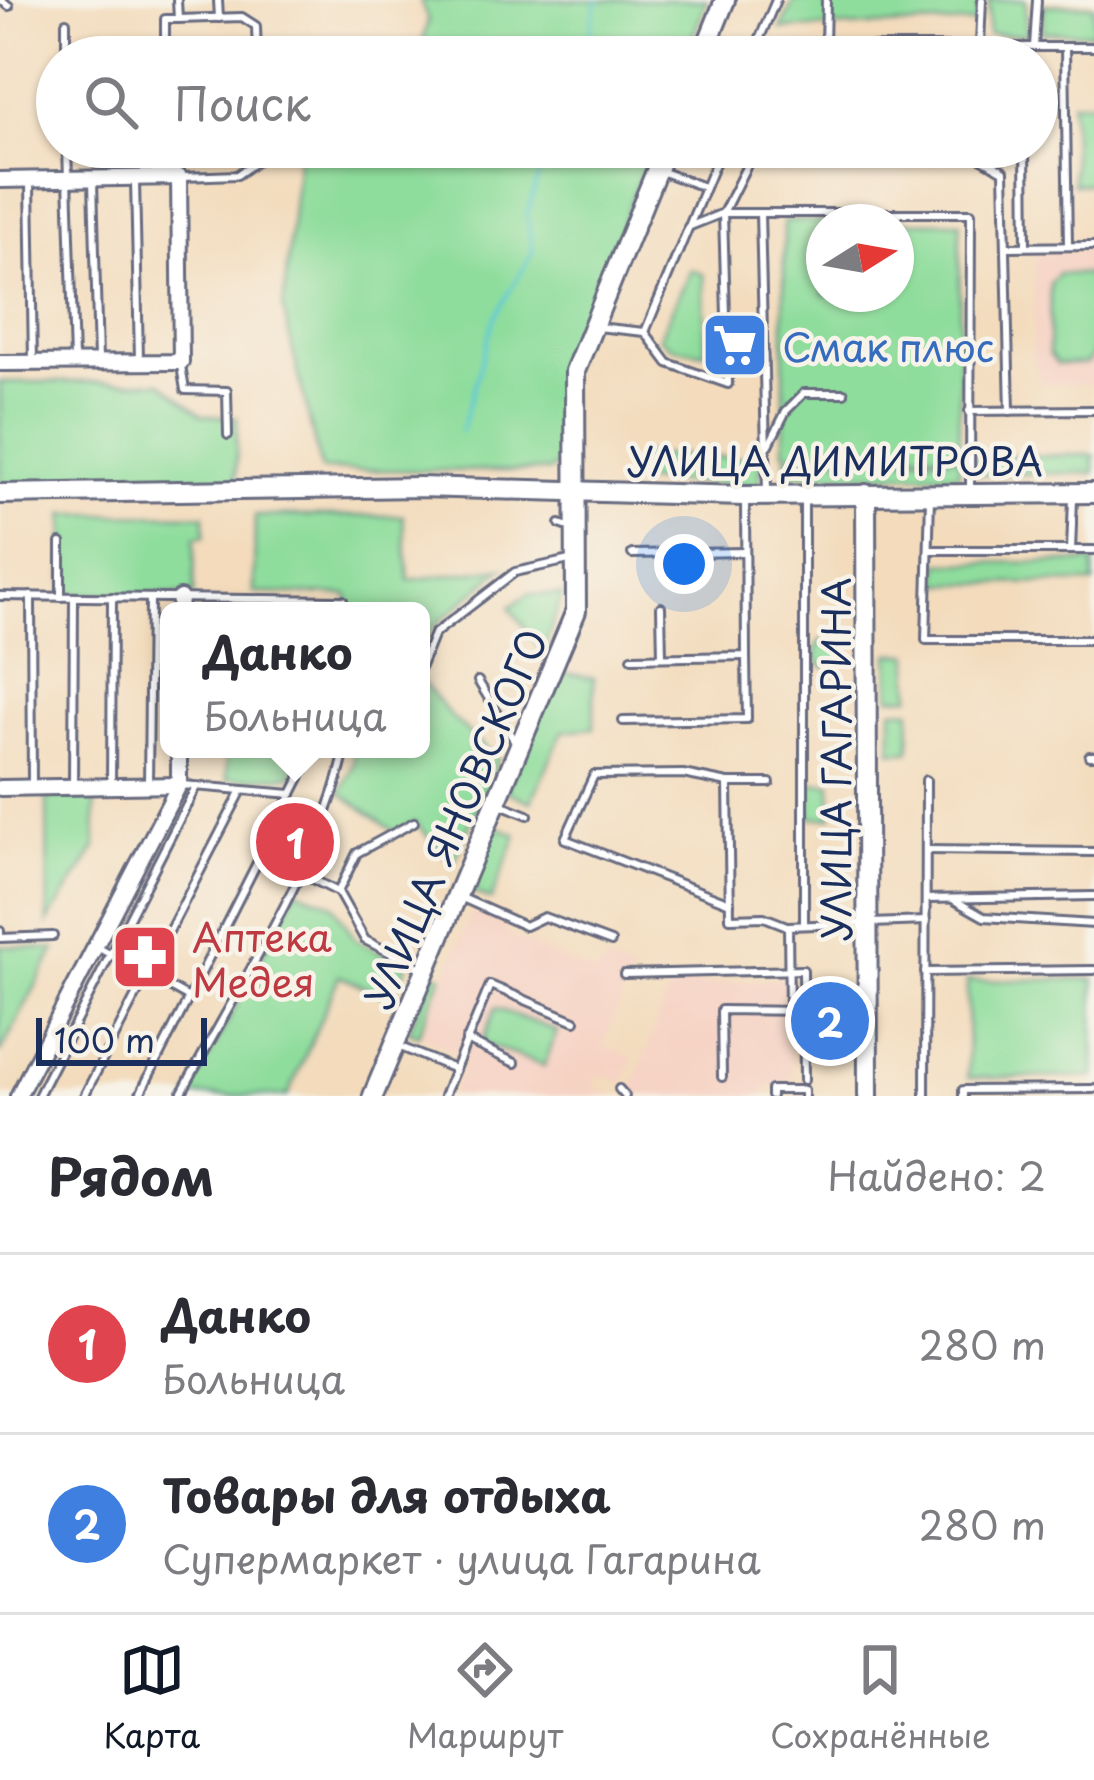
<!DOCTYPE html>
<html lang="ru">
<head>
<meta charset="utf-8">
<style>
  body { margin:0; font-family:"Playpen Sans",sans-serif; background:#f2f2f3; color:#2b2b33 }
  .compass { position:absolute; left:806px; top:204px; width:108px; height:108px; border-radius:50%; background:#fff; box-shadow:0 3px 9px #0004; rotate:79deg }
  .scale { position:absolute; left:36px; bottom:30px; width:171px; box-sizing:border-box; padding-left:12px; border:6px solid #1b2f5e; border-top:0; font-size:33px; line-height:42px; white-space:nowrap; color:#1b2f5e; -webkit-text-stroke:9px #f7f3e8; paint-order:stroke }
  .you { position:absolute; left:684px; top:564px; width:42px; height:42px; margin:-30px; border:9px solid #fff; border-radius:50%; background:#1a73e8; box-shadow:0 0 0 18px #1a73e833 }
  .badge { display:grid; place-items:center; width:78px; height:78px; border-radius:50%; background:#111827; color:#fff; font-size:39px; font-weight:700 }
  .pin { position:absolute; translate:-50% -50%; border:6px solid #fff; box-shadow:0 3px 12px #0006 }
  .popup { position:absolute; left:160px; top:602px; width:270px; height:156px; box-sizing:border-box; display:grid; place-content:center; border-radius:18px; background:#fff; filter:drop-shadow(0 3px 9px #0005); font-size:39px; white-space:nowrap; color:#7c7c81 }
  .popup b { font-size:45px; color:#2b2b33 }
  .popup::after { content:''; position:absolute; left:50%; top:100%; margin-left:-24px; border:24px solid transparent; border-top-color:#fff }
  .list { margin:0; padding:0; list-style:none }
  h2 { display:flex; justify-content:space-between; align-items:center; height:156px; margin:0; padding:0 48px; font-size:51px }
  h2 small { font-size:39px; font-weight:400; color:#7c7c81 }
  .list li { display:grid; grid-template-columns:78px 1fr auto; gap:36px; align-items:center; box-sizing:border-box; height:180px; padding:0 48px; border-top:3px solid #e1e1e2 }
  .list b { display:block; font-size:45px; white-space:nowrap }
  .list p { margin:0; font-size:39px; white-space:nowrap; color:#7c7c81 }
  .list em { font-size:39px; font-style:normal; color:#7c7c81 }
  .icon { flex:none; width:66px; height:66px; fill:none; stroke:currentColor; stroke-width:2; stroke-linecap:round; stroke-linejoin:round }
  .map { position:relative; flex:none; width:1094px; height:1096px; overflow:hidden }
  .search { position:absolute; background:#fff; box-shadow:0 3px 9px #0004; left:36px; right:36px; top:36px; height:132px; display:flex; align-items:center; gap:30px; box-sizing:border-box; padding:0 42px; border-radius:66px; color:#7c7c81; font-size:45px }
  .sheet { height:516px; background:#fff }
  nav { display:flex; justify-content:space-around; align-items:center; box-sizing:border-box; height:168px; border-top:3px solid #e1e1e2; background:#fff; font-size:33px; color:#7c7c81 }
  nav a { display:grid; justify-items:center; gap:6px }
  nav .on { color:#111827 }
  .map>svg:first-child { display:block }
  .built { fill:#f6d2c3 }
  .green { fill:#8fdd9c; stroke:#55867d; stroke-width:3; fill-rule:evenodd }
  .lines { fill:none; stroke-linecap:round; stroke-linejoin:round }
  .stream { stroke:#5dc8d8; stroke-width:3 }
  .lane-casing { stroke:#676b7f; stroke-width:12 }
  .street-casing { stroke:#676b7f; stroke-width:20 }
  .secondary-casing { stroke:#676b7f; stroke-width:24 }
  .lane { stroke:#fff; stroke-width:6 }
  .street { stroke:#fff; stroke-width:14 }
  .secondary { stroke:#fff; stroke-width:18 }
  .labels { text-anchor:middle; dominant-baseline:central; stroke-width:9; stroke-linejoin:round; paint-order:stroke }
  .shop-label { font-size:39px; fill:#366cbe; stroke:#f7f3e8; text-anchor:start }
  .street-label { font-size:39px; fill:#1b2f5e; stroke:#f7f3e8 }
  .health-label { font-size:39px; fill:#be3a42; stroke:#f7f3e8; text-anchor:start }
</style>
</head>
<body>
<div class="map">
<svg width="1094" height="1096" viewBox="0 0 1094 1096">
  <rect width="100%" height="100%" fill="#f7f3e8"/>
  <filter id="ink" filterUnits="userSpaceOnUse"><feTurbulence type="fractalNoise" baseFrequency=".00833" numOctaves="2"/><feDisplacementMap in="SourceGraphic" scale="24" xChannelSelector="R" yChannelSelector="G"/><feConvolveMatrix kernelMatrix="1 2 1 2 8 2 1 2 1" color-interpolation-filters="sRGB"/></filter>
  <filter id="wash" filterUnits="userSpaceOnUse"><feTurbulence type="fractalNoise" baseFrequency=".004" numOctaves="4" result="noise"/><feDisplacementMap in="SourceGraphic" scale="48" xChannelSelector="R" yChannelSelector="G"/><feGaussianBlur stdDeviation="2.7" result="paint"/><feColorMatrix in="noise" values="0 0 0 0 0 0 0 0 0 0 0 0 0 0 0 0 0 1.4 0 .05"/><feComposite in="paint" operator="in"/></filter>
  <g filter="url(#wash)">
    <rect width="100%" height="100%" fill="#f3dbbc"/>
    <g class="built">
      <path d="M1035,250H1094V385L1042,384L1032,358Z"/>
      <path d="M472,911L510,928L507,934L596,975L606,961L632,972L603,1045L633,1058L622,1083L599,1074L593,1086L614,1096H451L466,1056L421,1037Z"/>
      <path d="M793,979L792,1084L767,1085L765,1096H638L632,1089L670,985Z"/>
    </g>
    <g class="green">
      <path d="M420,0H707L685,57H419L428,20Z"/>
      <path d="M794,0H978V23L781,29Z"/>
      <path d="M989,0H1026V35L988,34Z"/>
      <path d="M1044,5H1094V33L1043,32Z"/>
      <path d="M1071,102H1094V183L1073,184Z"/>
      <path d="M299,147H651L566,371L567,458L549,471L321,470L283,309Z"/>
      <path d="M784,221L960,222L959,453H784ZM824,222H896V294H824Z"/>
      <path d="M691,269L704,275L705,353L672,347L659,337Z"/>
      <path d="M1059,274H1085L1094,283V353L1086,364H1057L1049,354L1050,283Z"/>
      <path d="M0,382H161L202,415L237,418L236,484L0,486Z"/>
      <path d="M642,455L761,458L760,485L642,481Z"/>
      <path d="M1094,455V473L975,474L974,456Z"/>
      <path d="M959,457V474L786,475V458Z"/>
      <path d="M65,514L205,515V536L195,537L194,595L64,594Z"/>
      <path d="M255,516H403L409,580L503,568L432,628L421,660V611H349L348,595L254,593Z"/>
      <path d="M1094,562V583L939,584V563Z"/>
      <path d="M528,594L562,595L543,652L510,607Z"/>
      <circle cx="831" cy="653" r="15"/>
      <path d="M889,654H910L911,696L891,697Z"/>
      <path d="M557,672L594,678V728L563,731L531,802L506,791Z"/>
      <path d="M421,680L450,716L498,759L453,864L415,822L395,832L341,793L354,763V749H421Z"/>
      <path d="M892,709L911,710L910,751H892Z"/>
      <path d="M226,749H294V775L227,779Z"/>
      <path d="M810,783H831L832,817L810,818Z"/>
      <path d="M47,797L95,798L96,848L48,922Z"/>
      <path d="M493,825L517,835L491,900L466,890Z"/>
      <path d="M297,889L333,904L355,939L407,966L391,997L339,976L288,1096H189Z"/>
      <path d="M0,946L55,949L0,1054Z"/>
      <path d="M433,972L442,976L418,1035L409,1031Z"/>
      <path d="M1094,979V1077L968,1078L967,981Z"/>
      <path d="M495,1008L557,1031L544,1066L482,1043Z"/>
    </g>
    <g class="lines">
      <g class="stream">
        <path d="M585,57L597,0"/>
        <path d="M461,432L494,318L533,252L527,215L542,163L541,147"/>
      </g>
    </g>
  </g>
  <g filter="url(#ink)">
    <g class="lines">
      <g class="lane-casing">
        <g id="lane">
          <path d="M1,0L9,6"/>
          <path d="M177,0L178,19L242,17L256,26L257,57"/>
          <path d="M218,0L219,18"/>
          <path d="M66,22V57"/>
          <path d="M980,44L982,0"/>
          <path d="M825,46L826,0"/>
          <path d="M756,47L776,0"/>
          <path d="M1034,47L1037,0"/>
          <path d="M1065,47L1068,246"/>
          <path d="M165,57V19H178"/>
          <path d="M749,57L756,47H1094"/>
          <path d="M67,147L74,360"/>
          <path d="M1025,147L1026,246"/>
          <path d="M660,171L704,187"/>
          <path d="M164,173L165,147"/>
          <path d="M183,177L237,175L258,160L257,147"/>
          <path d="M93,181L98,360"/>
          <path d="M135,181L139,359"/>
          <path d="M30,183L33,362"/>
          <path d="M760,213L767,491"/>
          <path d="M688,227L723,213H971L970,490"/>
          <path d="M1008,247L1094,246"/>
          <path d="M597,327L645,332L668,363L728,384L723,213L750,159L975,155L1004,171L1010,411"/>
          <path d="M645,332L722,147"/>
          <path d="M181,366L185,390L227,391L228,435"/>
          <path d="M969,411L1094,410"/>
          <path d="M769,445L786,411L804,393H844"/>
          <path d="M804,497V925"/>
          <path d="M930,498L926,640H1094"/>
          <path d="M560,524L574,529"/>
          <path d="M930,550H1094"/>
          <path d="M1071,550L1073,499"/>
          <path d="M632,554L745,552"/>
          <path d="M0,596L343,600L344,611"/>
          <path d="M31,596L32,784"/>
          <path d="M61,597V543"/>
          <path d="M661,607L662,657"/>
          <path d="M632,658L746,656L745,500"/>
          <path d="M421,666L434,634L515,572L574,559"/>
          <path d="M478,681L517,745"/>
          <path d="M623,721L747,719L746,656"/>
          <path d="M1089,756H1094"/>
          <path d="M728,783L730,918L764,917L787,926"/>
          <path d="M73,785L74,597"/>
          <path d="M148,785L150,598"/>
          <path d="M182,785L292,794"/>
          <path d="M111,786L112,597"/>
          <path d="M500,804L528,815"/>
          <path d="M926,850L1094,852"/>
          <path d="M298,872L338,892L365,940L423,969"/>
          <path d="M338,892L357,853L414,822"/>
          <path d="M460,897L525,926L544,917L611,942"/>
          <path d="M926,899L1094,896"/>
          <path d="M954,900L984,917L1094,924"/>
          <path d="M730,903L565,839L594,775L683,774L728,783H770"/>
          <path d="M0,931V938L53,936"/>
          <path d="M97,947L189,998"/>
          <path d="M925,972L1094,970"/>
          <path d="M624,974L803,970L804,1080"/>
          <path d="M789,1012L788,926L926,921"/>
          <path d="M466,1040L515,1063"/>
          <path d="M398,1046L452,1068"/>
          <path d="M722,1077L721,1010L804,1011"/>
          <path d="M619,1089L625,1096"/>
          <path d="M38,1096L196,787"/>
          <path d="M84,1096L241,792"/>
          <path d="M139,1096L307,764V749"/>
          <path d="M180,1096C231,1000 326,852 345,749"/>
          <path d="M444,1096L490,985L575,1021"/>
          <path d="M771,1096V1090H804V1096"/>
          <path d="M925,1096L926,780"/>
          <path d="M963,1096V1090L1094,1089"/>
        </g>
      </g>
      <g class="street-casing">
        <g id="street">
          <path d="M0,180L179,177L181,362L0,363"/>
          <path d="M179,611L180,598"/>
          <path d="M0,788L179,785"/>
          <path d="M18,1096L179,785V749"/>
        </g>
      </g>
      <g class="secondary-casing">
        <g id="secondary">
          <path d="M702,57L725,0"/>
          <path d="M0,494L419,487L744,496L1094,493"/>
          <path d="M866,494L868,1096"/>
          <path d="M373,1096L576,611L575,371L666,147"/>
        </g>
      </g>
      <use href="#lane" class="lane"/>
      <use href="#street" class="street"/>
      <use href="#secondary" class="secondary"/>
    </g>
  </g>
  <defs>
    <g id="supermarket-square" transform="scale(3.45)"><rect x="-9" y="-9" width="18" height="18" rx="4" fill="#3f7fe0" stroke="#f7f3e8"/><path d="M-6-5.5h2.5l.6 2H6L4.5 2H-2.5L-4.4-4H-6ZM-1.5 3.2a1.3 1.3 0 1 0 .1 0ZM3 3.2a1.3 1.3 0 1 0 .1 0Z" fill="#fff"/></g>
    <g id="pharmacy-square" transform="scale(3.45)"><rect x="-9" y="-9" width="18" height="18" rx="4" fill="#e0444e" stroke="#f7f3e8"/><path d="M-2-6h4v4h4v4h-4v4h-4v-4h-4v-4h4Z" fill="#fff"/></g>
  </defs>
  <g fill-rule="evenodd">
    <use href="#supermarket-square" x="735" y="345"/>
    <use href="#pharmacy-square" x="145" y="957"/>
  </g>
  <g class="labels">
    <g class="shop-label">
      <text x="782" y="345">Смак плюс</text>
    </g>
    <g class="street-label">
      <text x="835" y="459">УЛИЦА ДИМИТРОВА</text>
      <text transform="translate(834 759) rotate(-90)">УЛИЦА ГАГАРИНА</text>
      <text transform="translate(454 818) rotate(-67)">УЛИЦА ЯНОВСКОГО</text>
    </g>
    <g class="health-label">
      <text x="192" y="935">Аптека<tspan x="192" dy="45">Медея</tspan></text>
    </g>
  </g>
</svg>
<svg class="compass" viewBox="-18 -18 36 36"><path d="M0-13l5 13h-10z" fill="#e53935"/><path d="M0 13l5-13h-10z" fill="#7c7c81"/></svg>
<div class="scale">100 m</div>
<div class="you"></div>
<div class="pin badge" style="left:295px;top:842px;background:#e0444e">1</div>
<div class="popup"><b>Данко</b>Больница</div>
<div class="pin badge" style="left:830px;top:1021px;background:#3f7fe0">2</div>
<div class="search"><svg class="icon" aria-label="search" viewBox="0 0 24 24"><circle cx="10" cy="10" r="6"/><path d="M15 15l6 6"/></svg>Поиск</div>
</div>
<section class="sheet">
<h2>Рядом<small>Найдено: 2</small></h2>
<ul class="list">
<li><span class="badge" style="background:#e0444e">1</span><div><b>Данко</b><p>Больница</p></div><em>280 m</em></li>
<li><span class="badge" style="background:#3f7fe0">2</span><div><b>Товары для отдыха</b><p>Супермаркет · улица Гагарина</p></div><em>280 m</em></li>
</ul>
</section>
<nav>
<a class="on"><svg class="icon" aria-label="map" viewBox="0 0 24 24"><path d="M3 6l6-2 6 2 6-2v14l-6 2-6-2-6 2zM9 4v14M15 6v14"/></svg>Карта</a>
<a><svg class="icon" aria-label="directions" viewBox="0 0 24 24"><path d="M12 3l9 9-9 9-9-9zM9 14v-3h6M13 9l2 2-2 2"/></svg>Маршрут</a>
<a><svg class="icon" aria-label="saved" viewBox="0 0 24 24"><path d="M7 4h10v16l-5-4-5 4z"/></svg>Сохранённые</a>
</nav>
</body>
</html>
